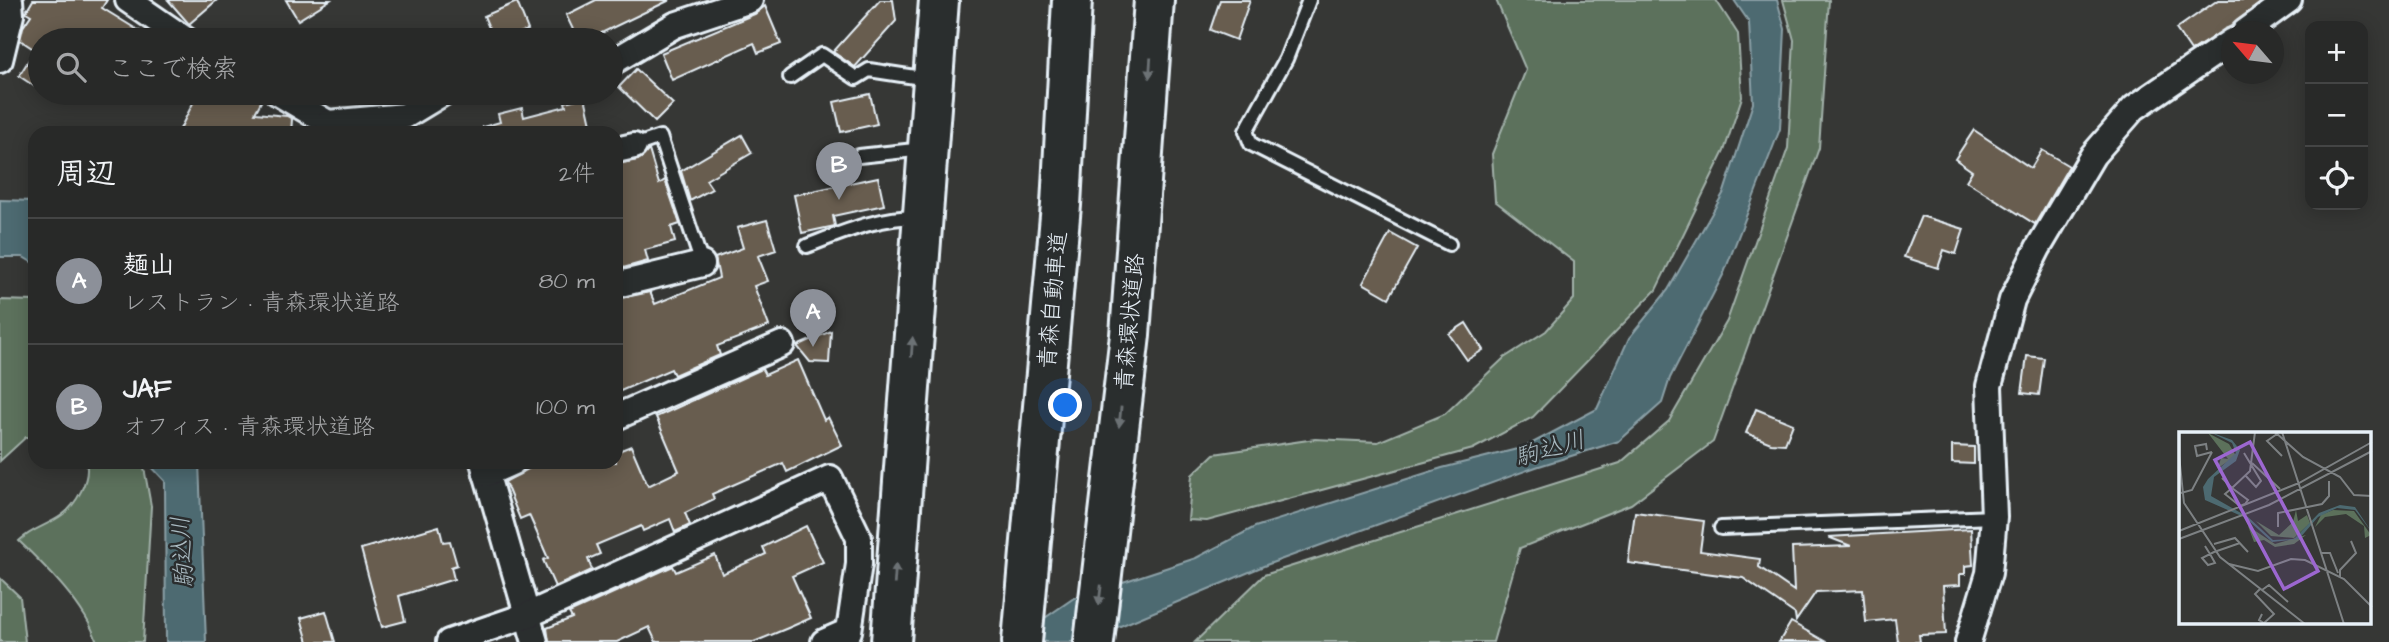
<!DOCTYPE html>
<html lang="ja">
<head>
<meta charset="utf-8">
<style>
  body { margin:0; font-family:"Architects Daughter","Klee One",sans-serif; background:#343534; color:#f1f3f6 }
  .controls { position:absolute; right:21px; top:21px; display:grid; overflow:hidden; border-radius:14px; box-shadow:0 4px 18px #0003 }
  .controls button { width:63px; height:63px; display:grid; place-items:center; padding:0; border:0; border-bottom:2px solid #444545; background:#282928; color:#f1f3f6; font:35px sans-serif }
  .compass { position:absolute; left:2221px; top:21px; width:63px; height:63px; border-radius:50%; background:#282928; box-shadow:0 4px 18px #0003; rotate:298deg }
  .you { position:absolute; left:1066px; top:406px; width:24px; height:24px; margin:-18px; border:5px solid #fff; border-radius:50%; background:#1a73e8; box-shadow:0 0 0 10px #1a73e833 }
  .badge { display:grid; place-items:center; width:46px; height:46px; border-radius:50%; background:#8c9099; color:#fff; font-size:23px; font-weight:700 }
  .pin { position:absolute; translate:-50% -58px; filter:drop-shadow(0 2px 4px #0008) }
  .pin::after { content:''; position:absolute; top:37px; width:24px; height:21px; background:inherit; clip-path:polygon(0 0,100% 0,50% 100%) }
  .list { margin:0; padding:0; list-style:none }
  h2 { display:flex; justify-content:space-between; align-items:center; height:91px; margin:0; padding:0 28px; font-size:30px }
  h2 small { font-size:23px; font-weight:400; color:#a5a6a8 }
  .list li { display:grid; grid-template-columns:46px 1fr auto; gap:21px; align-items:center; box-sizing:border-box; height:126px; padding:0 28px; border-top:2px solid #444545 }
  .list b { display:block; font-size:26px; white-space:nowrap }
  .list p { margin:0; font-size:23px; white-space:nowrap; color:#a5a6a8 }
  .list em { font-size:23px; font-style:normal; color:#a5a6a8 }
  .icon { flex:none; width:38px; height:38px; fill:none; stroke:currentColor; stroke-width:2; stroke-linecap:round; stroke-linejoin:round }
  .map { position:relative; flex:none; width:2389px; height:642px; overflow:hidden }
  .search { position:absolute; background:#282928; box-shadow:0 4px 18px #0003; left:28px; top:28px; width:595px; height:77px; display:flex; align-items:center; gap:18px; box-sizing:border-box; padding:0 24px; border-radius:38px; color:#a5a6a8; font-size:26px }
  .panel { position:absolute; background:#282928; box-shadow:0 4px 18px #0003; left:28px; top:126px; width:595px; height:343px; border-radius:21px }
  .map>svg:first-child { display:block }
  .green { fill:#5c715b; stroke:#a2b1aa; stroke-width:2 }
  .water { fill:#4d6a71; stroke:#8ba0a7; stroke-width:2 }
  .building { fill:#685d4f; stroke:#e8f1f8; stroke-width:2 }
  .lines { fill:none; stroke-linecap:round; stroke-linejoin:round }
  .lane-casing { stroke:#e8f1f8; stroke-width:18 }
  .street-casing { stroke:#e8f1f8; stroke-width:30 }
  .highway-casing { stroke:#e8f1f8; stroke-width:44 }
  .lane { stroke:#2a2d2e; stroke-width:12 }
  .street { stroke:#2a2d2e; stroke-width:24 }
  .highway { stroke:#2a2d2e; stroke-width:38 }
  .oneway { fill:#6c7275 }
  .labels { text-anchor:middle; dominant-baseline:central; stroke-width:5; stroke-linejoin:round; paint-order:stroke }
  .street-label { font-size:23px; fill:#e8f1f8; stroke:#2a2d2e }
  .water-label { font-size:24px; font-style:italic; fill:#aabbc2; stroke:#2a2d2e }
  .inset-road { fill:none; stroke:#7d8183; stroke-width:2 }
  .view { fill:#9c67d0; fill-opacity:0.15; stroke:#9c67d0; stroke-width:3.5 }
  .inset-edge { fill:none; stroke:#e8f1f8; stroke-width:3.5 }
</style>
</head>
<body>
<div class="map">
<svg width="2389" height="642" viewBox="0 0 2389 642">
  <rect width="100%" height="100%" fill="#363735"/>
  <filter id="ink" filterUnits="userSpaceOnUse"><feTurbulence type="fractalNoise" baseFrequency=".0143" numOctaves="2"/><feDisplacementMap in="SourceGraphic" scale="14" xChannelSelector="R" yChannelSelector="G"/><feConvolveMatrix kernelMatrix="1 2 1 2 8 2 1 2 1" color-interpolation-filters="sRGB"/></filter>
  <g filter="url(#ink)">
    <g class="green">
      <path d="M1496,0H1716L1738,34L1742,97L1724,151L1656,290L1533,417L1473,449L1207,521L1188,520L1192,475L1214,454L1315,439L1378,442L1445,414L1504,358L1546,331L1574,299V262L1495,201L1492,154L1526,70Z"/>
      <path d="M1783,0H1829L1819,148L1713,442L1631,504L1520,548L1493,642H1195L1264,575L1620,463L1669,421L1727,321L1788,148L1794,40Z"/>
      <path d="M0,300L35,301V438L26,437L0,461Z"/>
      <path d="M86,462H143L151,506L143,642H97C86,606 45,566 19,541C32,528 47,526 62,515C76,505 91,479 86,462Z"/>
      <path d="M0,578L20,597L25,642H0Z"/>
    </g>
    <g class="water">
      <path d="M1734,0H1777L1785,29L1780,129L1724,273L1670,378L1662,403L1619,441L1536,467L1266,565L1082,642H1010L1074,598L1196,558L1255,527L1442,468L1525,447L1597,409L1629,338L1668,290L1724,192L1753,103L1749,22Z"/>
      <path d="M0,200L35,201V264L23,257H0Z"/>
      <path d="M147,462H199L206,642H166L165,481Z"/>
    </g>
    <g class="building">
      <path d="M33,0H107L102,8L141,32L102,40H40V90L19,76L35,50L20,40L23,27L31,15L26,12Z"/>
      <path d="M168,0H217L189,24Z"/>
      <path d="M286,0H330L298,20Z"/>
      <path d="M596,0H670L587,40H578L566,15Z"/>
      <path d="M880,0H893L896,21L855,67L833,52Z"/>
      <path d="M1220,0H1250L1236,40L1210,30Z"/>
      <path d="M2218,0H2264L2231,26L2191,51L2176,29Z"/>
      <path d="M517,2L528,30L517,34L520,40H494L484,16Z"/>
      <path d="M765,6L781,44L758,53L754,43L672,80L661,53L755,14Z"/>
      <path d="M636,69L673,104L655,122L619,87Z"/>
      <path d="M198,93H252L263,98L255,113L287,116L292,119L291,133H178Z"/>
      <path d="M870,94L877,124L841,132L834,102Z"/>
      <path d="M585,97L593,133H484L483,127L500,122L498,114L522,108L524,117L566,106L565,102Z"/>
      <path d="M1974,130L2031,168L2042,150L2069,166L2035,224L1966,181L1972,171L1955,159Z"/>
      <path d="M742,135L752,153L706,180L712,189L690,201L681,171Z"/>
      <path d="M649,150L659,184L665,180L680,224L671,227L675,242L645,250L648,261L616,270V164L638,160Z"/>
      <path d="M878,177L884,205L833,216L835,226L802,233L794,195Z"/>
      <path d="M1921,216L1964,229L1956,254L1944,250L1938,268L1904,257Z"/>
      <path d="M767,220L776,250L758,256L768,281L754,286L769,326L717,346L720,355L674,375L671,369L616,393V299L650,292L655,304L719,278L715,258L743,248L737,228Z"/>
      <path d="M1390,233L1417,248L1389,298L1363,283Z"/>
      <path d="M1466,323L1483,350L1467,360L1449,334Z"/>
      <path d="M831,331L829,363L810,362L797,346Z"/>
      <path d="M2027,356L2044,358L2039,395L2022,393Z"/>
      <path d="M798,360L824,420L828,417L842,445L787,472L783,463L712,494L714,499L685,513L690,525L675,532L670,519L643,531L641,526L596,545L600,554L588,559L592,570L555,587L543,560L548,558L533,524L529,515L520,519L505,482L541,462H616V452L631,446L648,486L679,471L656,417L762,369L765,375Z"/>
      <path d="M1756,409L1793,424L1785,444L1771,443L1746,433Z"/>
      <path d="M1952,446L1974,447V464L1952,463Z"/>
      <path d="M1635,512L1704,521L1700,551L1760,559L1759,567L1794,591L1792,548L1851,546L1828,537L1971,529L1973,565L1965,566V574H1960V585L1943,586L1946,634L1919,635L1920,642H1898L1895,619L1866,622L1863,590L1816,592L1796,621L1795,614L1743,578L1628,563Z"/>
      <path d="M439,526L443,542L450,541L457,565L451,567L454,579L399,596L405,621L382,627L361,549Z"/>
      <path d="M806,526L823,562L792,576L811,618L788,628L754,642H656L649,627L617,642H549L547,628L572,618L569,613L673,566L676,572L715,555L722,574L766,554L763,547Z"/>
      <path d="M326,611L335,642H308L301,618Z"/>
      <path d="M1791,622L1826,642H1779Z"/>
    </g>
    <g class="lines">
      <g class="lane-casing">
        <g id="lane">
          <path d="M1309,0L1286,59L1246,131L1251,144L1449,244"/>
          <path d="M357,40L360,38"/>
          <path d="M790,77L822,55L856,78L869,70L928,79"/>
          <path d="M634,146L660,137L702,264"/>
          <path d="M859,156L924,149"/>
          <path d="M807,246C844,232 880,216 921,217"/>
          <path d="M1721,528L1994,517"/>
        </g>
      </g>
      <g class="street-casing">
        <g id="street">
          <path d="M128,0L186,40"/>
          <path d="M2245,32L2289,0"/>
          <path d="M0,60L11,15L10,0"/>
          <path d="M611,63L675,25L750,0"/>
          <path d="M278,93L328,123L338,133"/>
          <path d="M328,123L405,116L443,93"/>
          <path d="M616,150L634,146"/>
          <path d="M616,285L702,264"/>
          <path d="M616,417L782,344"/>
          <path d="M483,462L535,642"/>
          <path d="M486,474L513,462"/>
          <path d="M449,642L528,615L830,478L859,538V564L849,631L824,642"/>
          <path d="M1968,642L1989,573L1994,517L1989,386L2012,300L2038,248L2093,155L2134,108L2232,41"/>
        </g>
      </g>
      <g class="highway-casing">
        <g id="highway">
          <path d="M891,642L939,0"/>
          <path d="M1022,642L1061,205L1072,0"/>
          <path d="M1094,642L1130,335L1154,0"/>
        </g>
      </g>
      <use href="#lane" class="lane"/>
      <use href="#street" class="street"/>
      <use href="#highway" class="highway"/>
    </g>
    <defs><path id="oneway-solid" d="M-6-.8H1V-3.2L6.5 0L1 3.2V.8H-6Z" transform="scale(1.75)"/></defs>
    <g class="oneway">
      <use href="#oneway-solid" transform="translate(1150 68) rotate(94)"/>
      <use href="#oneway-solid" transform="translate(912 347) rotate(-86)"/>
      <use href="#oneway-solid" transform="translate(1120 417) rotate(96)"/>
      <use href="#oneway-solid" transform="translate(895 574) rotate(-86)"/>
      <use href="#oneway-solid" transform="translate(1100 595) rotate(97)"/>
    </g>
  </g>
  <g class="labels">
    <g class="street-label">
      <text transform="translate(1053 300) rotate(-85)">青森自動車道</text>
      <text transform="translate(1130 322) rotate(-85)">青森環状道路</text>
    </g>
    <g class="water-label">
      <text transform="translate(1550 449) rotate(-16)">駒込川</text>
      <text transform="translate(183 552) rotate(-94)">駒込川</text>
    </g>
  </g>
  <g transform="translate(2179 432)">
    <rect width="192" height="192" fill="#363735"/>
    <path d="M29,1L50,12L57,24L39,36L42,26L49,27ZM117,78L119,89L128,83L131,91L115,106L92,104L77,89L100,103L114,90ZM154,78L175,79L192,103L186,106L185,94L167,82L146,85L136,95L142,83ZM69,94L96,112L127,103L115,112L96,115L85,108L75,110Z" fill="#5c715b"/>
    <path d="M31,0L53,8L61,18L57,29L35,45L32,64L69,85L94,108L115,107L140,81L161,73L176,75L192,99L176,78L158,76L139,85L120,107L93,110L67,86L26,68L24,55L29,47L57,21L53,11Z" fill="#4d6a71"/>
    <path class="inset-road" d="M96,0L124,25L161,45L175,63L193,64M103,0L165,192M98,2L88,9L103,24M28,18L27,12L16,14L18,24L33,20M65,21L82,49L77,55L66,43M0,23L5,71L41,125L126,192M73,31L101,57M43,46L53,56L69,68L66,72L61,74L46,62L53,56L71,39L76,0M2,61L13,58L33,20M99,95V81L143,72L150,64V49M0,99L120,51L193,10M0,107L90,73L193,19M35,112L56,106L69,120M26,114L31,122L36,131L29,133L23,126L37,119M38,119L61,111M142,121H151L159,141M50,132L79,139L112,127L126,128L165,147L193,175M161,145V138L177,121L172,109M81,157L76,162L95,182L85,191L80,188L83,182M83,158L90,153L109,170"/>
    <path class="view" d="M71,10L139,139L105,157L36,28Z"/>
    <rect width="192" height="192" class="inset-edge"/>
  </g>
</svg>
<div class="controls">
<button>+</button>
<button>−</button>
<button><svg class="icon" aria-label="locate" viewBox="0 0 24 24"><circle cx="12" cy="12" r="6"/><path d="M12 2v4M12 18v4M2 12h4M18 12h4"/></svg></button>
</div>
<svg class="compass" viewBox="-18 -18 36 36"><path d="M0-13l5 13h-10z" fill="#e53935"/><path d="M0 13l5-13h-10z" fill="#a5a6a8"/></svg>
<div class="you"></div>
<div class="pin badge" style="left:813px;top:347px">A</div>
<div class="pin badge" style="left:839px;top:200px">B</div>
<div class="search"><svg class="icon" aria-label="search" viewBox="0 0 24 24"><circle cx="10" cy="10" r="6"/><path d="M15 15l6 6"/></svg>ここで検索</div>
<section class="panel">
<h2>周辺<small>2件</small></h2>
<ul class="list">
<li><span class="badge">A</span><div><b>麺山</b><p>レストラン · 青森環状道路</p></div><em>80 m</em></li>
<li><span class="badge">B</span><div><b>JAF</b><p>オフィス · 青森環状道路</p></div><em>100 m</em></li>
</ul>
</section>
</div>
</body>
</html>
